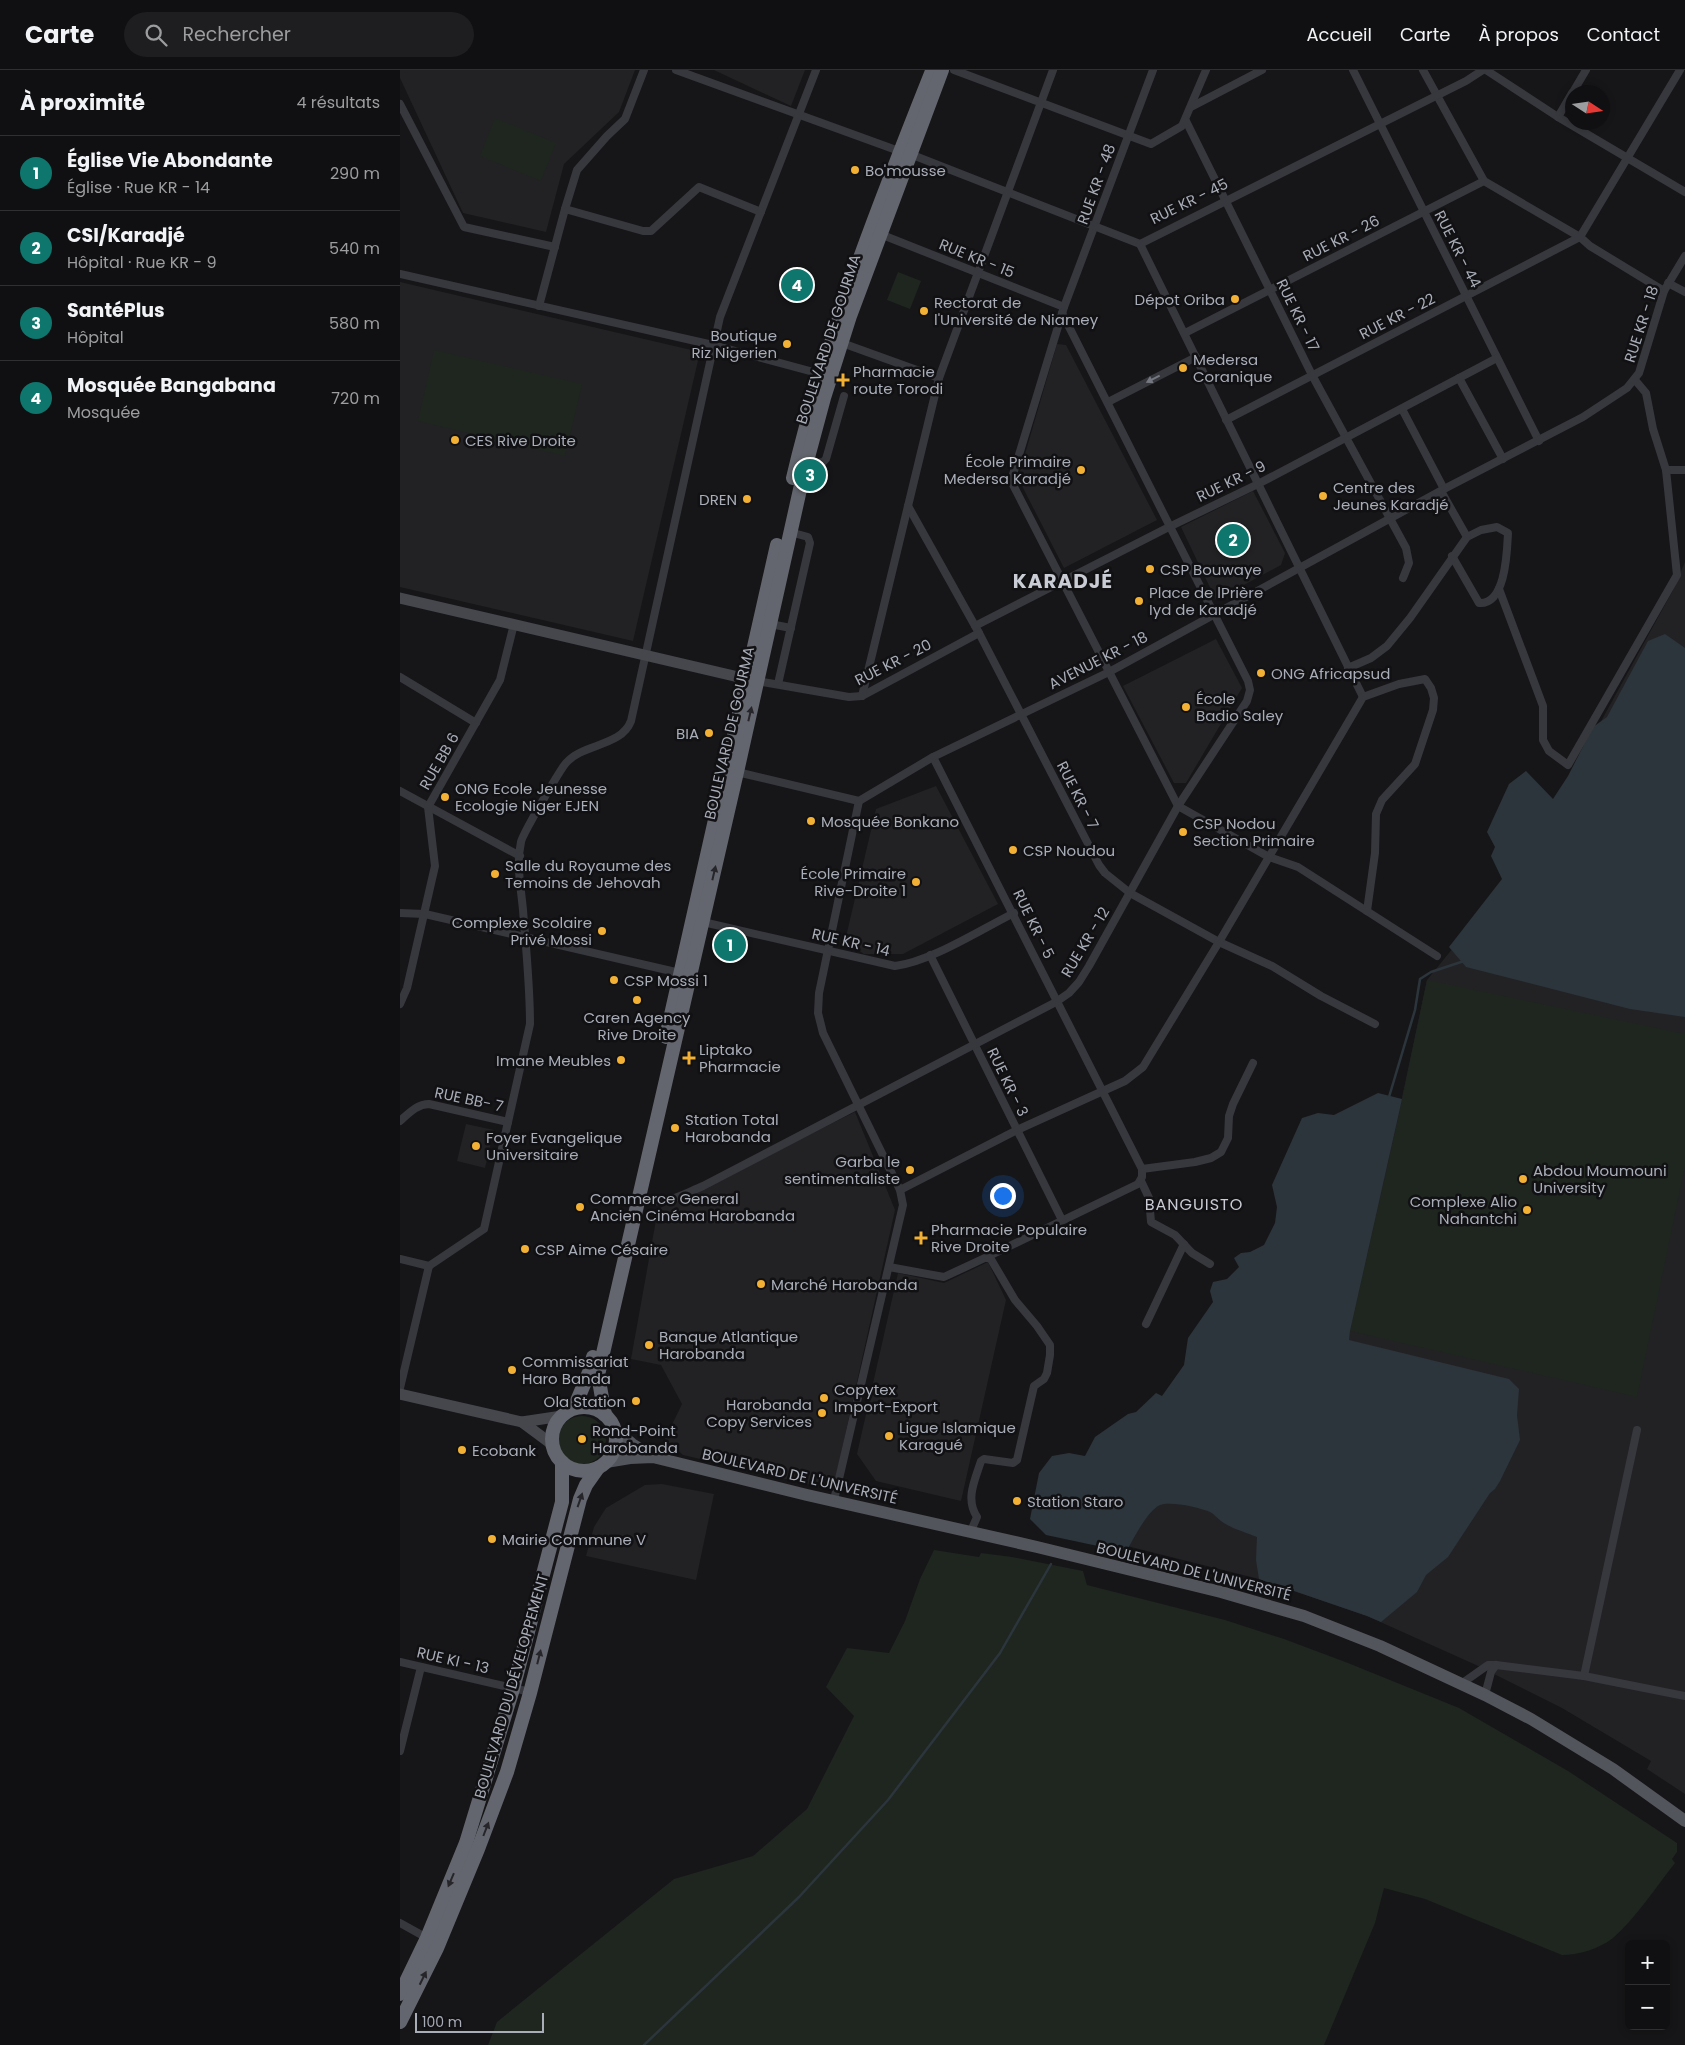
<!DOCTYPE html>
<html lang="fr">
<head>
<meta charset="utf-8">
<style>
  body { margin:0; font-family:Poppins,sans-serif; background:#1e1e20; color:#f1f3f6 }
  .controls { position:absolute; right:15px; bottom:15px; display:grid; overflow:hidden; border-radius:8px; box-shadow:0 2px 8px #0003 }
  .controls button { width:45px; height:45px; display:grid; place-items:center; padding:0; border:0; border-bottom:1px solid #303032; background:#101012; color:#f1f3f6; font:25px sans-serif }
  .compass { position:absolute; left:1165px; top:15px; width:45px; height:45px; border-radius:50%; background:#101012; box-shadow:0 2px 8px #0003; rotate:102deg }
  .scale { position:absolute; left:15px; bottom:12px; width:129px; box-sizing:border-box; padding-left:5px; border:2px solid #a8adb8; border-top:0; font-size:14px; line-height:18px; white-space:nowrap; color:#a8adb8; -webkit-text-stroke:4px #111113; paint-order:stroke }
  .you { position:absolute; left:602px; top:1125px; width:18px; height:18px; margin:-12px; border:4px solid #fff; border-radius:50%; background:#1a73e8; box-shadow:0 0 0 8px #1a73e833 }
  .badge { display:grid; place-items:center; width:32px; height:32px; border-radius:50%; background:#0f766e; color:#fff; font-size:16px; font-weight:700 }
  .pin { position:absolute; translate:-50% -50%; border:2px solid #fff; box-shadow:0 1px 5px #0006 }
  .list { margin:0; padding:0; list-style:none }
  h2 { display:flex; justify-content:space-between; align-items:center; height:65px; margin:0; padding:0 20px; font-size:21px }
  h2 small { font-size:16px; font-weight:400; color:#9c9d9f }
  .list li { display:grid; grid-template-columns:32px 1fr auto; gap:15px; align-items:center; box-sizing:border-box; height:75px; padding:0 20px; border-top:1px solid #303032 }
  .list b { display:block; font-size:19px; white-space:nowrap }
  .list p { margin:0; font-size:16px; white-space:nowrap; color:#9c9d9f }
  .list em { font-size:16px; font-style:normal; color:#9c9d9f }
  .icon { flex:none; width:28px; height:28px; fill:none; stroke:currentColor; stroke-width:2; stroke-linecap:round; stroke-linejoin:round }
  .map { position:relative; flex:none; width:1285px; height:1975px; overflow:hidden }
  header { display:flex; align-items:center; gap:30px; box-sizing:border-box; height:70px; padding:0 25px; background:#101012; border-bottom:1px solid #303032 }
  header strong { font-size:24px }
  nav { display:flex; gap:28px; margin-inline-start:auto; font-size:18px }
  .search { width:350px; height:45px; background:#1e1e20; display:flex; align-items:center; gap:12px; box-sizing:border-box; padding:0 18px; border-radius:28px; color:#9c9d9f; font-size:19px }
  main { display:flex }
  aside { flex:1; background:#101012 }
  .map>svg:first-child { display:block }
  .built { fill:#222225 }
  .green { fill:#1e261f }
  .water { fill:#2c353c }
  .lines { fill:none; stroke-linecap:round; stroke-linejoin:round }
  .stream { stroke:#2c353c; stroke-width:2.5 }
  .street { stroke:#37383d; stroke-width:8 }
  .secondary { stroke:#45474d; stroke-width:11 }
  .primary { stroke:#53555c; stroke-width:12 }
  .highway { stroke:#63666e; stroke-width:14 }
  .oneway { fill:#757881 }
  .oneway2 { fill:#26262a }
  .poi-dot { fill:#f2b134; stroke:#111113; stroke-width:2 }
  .labels { text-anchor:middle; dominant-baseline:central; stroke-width:5; stroke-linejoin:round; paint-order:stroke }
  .poi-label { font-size:15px; fill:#a8adb8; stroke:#111113; text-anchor:start }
  .street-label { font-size:15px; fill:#a8adb8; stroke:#111113 }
  .neighbourhood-label { font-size:16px; letter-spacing:1px; fill:#c9ccd4; stroke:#111113 }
  .district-label { font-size:20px; font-weight:bold; letter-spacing:1px; fill:#c9ccd4; stroke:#111113 }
</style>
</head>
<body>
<header>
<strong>Carte</strong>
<div class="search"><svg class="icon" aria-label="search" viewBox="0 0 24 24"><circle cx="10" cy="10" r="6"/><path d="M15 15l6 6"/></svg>Rechercher</div>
<nav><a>Accueil</a><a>Carte</a><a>À propos</a><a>Contact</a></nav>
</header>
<main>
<aside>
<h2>À proximité<small>4 résultats</small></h2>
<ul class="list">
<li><span class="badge">1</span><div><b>Église Vie Abondante</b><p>Église · Rue KR - 14</p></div><em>290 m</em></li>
<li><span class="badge">2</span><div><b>CSI/Karadjé</b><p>Hôpital · Rue KR - 9</p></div><em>540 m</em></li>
<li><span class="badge">3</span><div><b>SantéPlus</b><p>Hôpital</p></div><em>580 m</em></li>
<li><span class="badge">4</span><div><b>Mosquée Bangabana</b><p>Mosquée</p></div><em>720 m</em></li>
</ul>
</aside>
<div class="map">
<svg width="1285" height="1975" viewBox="0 0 1285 1975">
  <rect width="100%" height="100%" fill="#161618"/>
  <g class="built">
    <path d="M0,0H235L219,42L164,94L146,162L63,143L0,8Z"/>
    <path d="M314,0H405L391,36Z"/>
    <path d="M0,212L300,282L233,571L0,517Z"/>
    <path d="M657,274L666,275L757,450L664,498L618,408Z"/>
    <path d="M853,421L885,483L881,495L816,530L781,457Z"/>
    <path d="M1285,492V1724L1247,1699L1251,1691L1162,1638L1076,1595L967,1546L859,1509L711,1472L1000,1037L1027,910L1126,788L1272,522Z"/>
    <path d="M816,569L842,618L786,713H774L723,616Z"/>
    <path d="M536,716L598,834L503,884H464L445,871L476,739Z"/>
    <path d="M455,1042L495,1140L433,1420L283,1385L265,1369L282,1334L261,1295L231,1289L258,1139Z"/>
    <path d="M66,1054L94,1060L85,1098L57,1091Z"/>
    <path d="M588,1192L606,1230L561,1431L476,1411L457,1384L498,1203L544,1213Z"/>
    <path d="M262,1414L314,1424L296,1510L186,1486L194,1457L206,1438L245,1415Z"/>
  </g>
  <g class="green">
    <path d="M95,48L156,73L141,111L80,86Z"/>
    <path d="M498,202L521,211L510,239L487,230Z"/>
    <path d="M34,280L182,314L165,386L18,351Z"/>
    <path d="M1027,910L1285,964V1096L1237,1327L950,1261L995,1063Z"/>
    <circle cx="182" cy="1370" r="24"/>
    <path d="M534,1480L579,1487L581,1483L612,1487L683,1501L687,1515L825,1550L884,1569L948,1593L1059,1638L1168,1701L1277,1773V1782L1272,1789L1275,1793C1256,1817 1236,1848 1213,1868C1199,1879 1178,1885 1162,1885L1025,1829L984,1818L975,1853L924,1975H88L97,1952L274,1809L353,1786L407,1739L454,1646L426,1617L447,1578L489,1583L505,1551L520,1509Z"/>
  </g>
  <g class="water">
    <path d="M1265,564L1285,578V947L1230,939L1066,897L1049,877L1102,809L1091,786L1095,777L1087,762L1109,714L1126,701L1153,729L1168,706L1193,657L1207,647L1248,571Z"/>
    <path d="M978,1023L1002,1029L950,1261L949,1270L1109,1309L1119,1319L1117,1345L1120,1370L1100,1411L1095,1419L1090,1423L1048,1487L1026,1505L1017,1522L981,1552L967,1546L859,1509L856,1490L857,1467C845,1462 832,1459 821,1451C817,1448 814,1444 810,1442C799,1437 770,1431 760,1435C747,1441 733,1470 726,1482L646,1465L630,1449L639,1403L652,1386L669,1383L685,1386L695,1367L728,1344L736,1342L756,1323L762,1326L784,1295L788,1268L813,1232L810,1221L813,1212L827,1209L839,1197L834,1188L841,1183L850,1182L864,1175L875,1153L877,1137L872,1115L902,1048L918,1043L934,1045Z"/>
  </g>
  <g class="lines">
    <g class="stream">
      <path d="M989,1027L1015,940L1020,909L1031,902L1064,891"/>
      <path d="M244,1975L399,1827L488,1730L600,1583L651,1494"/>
    </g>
    <g class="street">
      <path d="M276,0L499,81"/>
      <path d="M554,0L751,74L782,56L806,0"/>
      <path d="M753,0L664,237L611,411L778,736L869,787L898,797L1037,886"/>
      <path d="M953,0L1139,371"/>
      <path d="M1023,0L1084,111L1180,167L1190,176L1264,221"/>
      <path d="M1086,0L1158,47L1285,122"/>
      <path d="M1173,22L1186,0"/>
      <path d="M0,34L64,157L155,177"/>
      <path d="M791,37L862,0"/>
      <path d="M1158,47L1172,23"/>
      <path d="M786,51L912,305L1006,478L1009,493L1003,508"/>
      <path d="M510,84L740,174L1066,11L1083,0"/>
      <path d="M165,139L243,161H251L299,117L361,142"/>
      <path d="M480,164L664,237"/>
      <path d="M740,174L963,627"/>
      <path d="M0,204L313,275L421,304"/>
      <path d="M1268,213L1285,222"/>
      <path d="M139,236L165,139L177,100L207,66L225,49L244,0"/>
      <path d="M785,263L1084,111"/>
      <path d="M442,273L539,308"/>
      <path d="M1059,308L1103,389"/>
      <path d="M708,332L796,287"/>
      <path d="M1002,339L1044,419"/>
      <path d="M826,350L1180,167L1280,0"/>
      <path d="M406,395L423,392L426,389L444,326"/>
      <path d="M1266,400H1285"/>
      <path d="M508,436L579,563L699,795L705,803L730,823L819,872L872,896L921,926L975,954"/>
      <path d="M1052,486L1079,533C1106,535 1107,481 1108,463L1097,457L1081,460L1067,467"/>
      <path d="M1099,519L1143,636V670L1149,681L1168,695L1277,505L1266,400L1253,359L1246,323L1235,310"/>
      <path d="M370,554L391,558"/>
      <path d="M575,556L769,457L858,414L1097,288"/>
      <path d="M948,598L971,588L987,576L1010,548L1067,467L1041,421"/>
      <path d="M0,607L76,653"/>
      <path d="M357,611L449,627L462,626L579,563"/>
      <path d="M378,614L410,473L408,467L390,462"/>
      <path d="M462,626L539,308L653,0"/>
      <path d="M533,687L742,1099V1107L738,1114L589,1186"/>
      <path d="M337,702L459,731L533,687L709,602L1044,419L1183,347L1227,318L1239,303L1264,221L1285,186"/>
      <path d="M0,721L120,786"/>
      <path d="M0,843L25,844L280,903"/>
      <path d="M303,852L495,896C530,892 580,860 614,843"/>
      <path d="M530,885L662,1150"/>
      <path d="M0,934L7,918L35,796L28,737L100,610L114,554"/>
      <path d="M0,1051C9,1043 17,1034 29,1034L108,1052"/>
      <path d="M742,1099L795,1092L811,1088L821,1082L828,1068L829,1046L833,1034L853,993"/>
      <path d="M741,1111L749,1128L751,1152L775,1165L792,1183L810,1194"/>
      <path d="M500,1120L617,1060L725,1011L743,997L819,872L963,627L999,614L1025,609L1031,618L1034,628L1033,640L1015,694L982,730L976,744L975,783L967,841"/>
      <path d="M238,1130C267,1135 277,1127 303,1116L656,932L669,923L679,912L689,896L778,736L847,631L850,620L848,611L662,243"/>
      <path d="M0,1189L29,1196L84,1159L130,954C130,916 126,878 123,840C121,818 116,794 121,772C122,765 160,700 166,693C183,673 221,677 231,651L320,247L416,0"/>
      <path d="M489,1197L544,1207L589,1186L615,1230L637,1256L650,1275V1285L647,1303L644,1309L634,1316L617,1390L613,1393L584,1389L581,1391C575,1410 565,1429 577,1447L570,1463"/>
      <path d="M746,1254L784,1174"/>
      <path d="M0,1318L29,1196"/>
      <path d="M434,1430L503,1135L500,1120L423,963L418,943L419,923L459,731"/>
      <path d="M0,1592L130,1622"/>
      <path d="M1184,1606L1237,1360"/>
      <path d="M1061,1614L1088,1595H1096L1184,1606L1285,1626"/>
      <path d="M1085,1625L1091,1602L1096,1595"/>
      <path d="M0,1681L21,1597"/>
      <path d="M0,1853L27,1868"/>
    </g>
    <g class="secondary">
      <path d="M0,528L347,609"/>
      <path d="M0,1324L122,1352L153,1375"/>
      <path d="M122,1352L162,1346"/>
    </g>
    <g class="primary">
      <path d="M215,1360L232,1374L253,1387"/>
      <path d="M206,1392L230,1388L253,1387L407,1425L637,1477L821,1522L904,1546L980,1576L1085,1625L1131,1649L1213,1699L1285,1751"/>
    </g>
    <g class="highway">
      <path d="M393,408C426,268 479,134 532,1"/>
      <path d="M266,967L377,475"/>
      <circle cx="184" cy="1369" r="32"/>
      <path d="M174,1338L190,1300L193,1287"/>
      <path d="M205,1345L198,1305L337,702L403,406L424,328L450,246L542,0"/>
      <path d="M0,1924L27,1868L66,1773L113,1619L162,1432V1392"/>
      <path d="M0,1952L37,1878L78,1779L107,1702L130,1623L180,1429L186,1415L198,1398"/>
    </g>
  </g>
  <defs><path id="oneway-solid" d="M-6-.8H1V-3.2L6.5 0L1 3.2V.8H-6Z" transform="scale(1.25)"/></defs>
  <use class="oneway" href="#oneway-solid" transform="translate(753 309) rotate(153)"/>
  <g class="oneway2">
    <use href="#oneway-solid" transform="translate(350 644) rotate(-77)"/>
    <use href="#oneway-solid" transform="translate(314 803) rotate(-77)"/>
    <use href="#oneway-solid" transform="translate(180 1430) rotate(-71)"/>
    <use href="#oneway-solid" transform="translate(139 1587) rotate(-76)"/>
    <use href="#oneway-solid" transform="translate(86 1759) rotate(-69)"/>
    <use href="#oneway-solid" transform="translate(51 1810) rotate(113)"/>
    <use href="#oneway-solid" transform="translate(23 1908) rotate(-64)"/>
  </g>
  <g class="poi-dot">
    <circle cx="455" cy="100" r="5"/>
    <circle cx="835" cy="229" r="5"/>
    <circle cx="524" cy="241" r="5"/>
    <circle cx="387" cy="274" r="5"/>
    <circle cx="783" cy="298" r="5"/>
    <path d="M440.5 302.5h5v5h5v5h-5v5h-5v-5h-5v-5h5z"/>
    <circle cx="55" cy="370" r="5"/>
    <circle cx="681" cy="400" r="5"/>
    <circle cx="923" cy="426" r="5"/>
    <circle cx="347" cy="429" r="5"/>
    <circle cx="750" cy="499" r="5"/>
    <circle cx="739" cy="531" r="5"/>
    <circle cx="861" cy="603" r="5"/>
    <circle cx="786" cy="637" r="5"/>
    <circle cx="309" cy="663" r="5"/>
    <circle cx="45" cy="727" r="5"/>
    <circle cx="411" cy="751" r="5"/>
    <circle cx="783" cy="762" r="5"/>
    <circle cx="613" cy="780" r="5"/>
    <circle cx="95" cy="804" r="5"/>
    <circle cx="516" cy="812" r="5"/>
    <circle cx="202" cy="861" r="5"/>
    <circle cx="214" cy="910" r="5"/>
    <circle cx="237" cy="930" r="5"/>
    <path d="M286.5 980.5h5v5h5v5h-5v5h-5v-5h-5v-5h5z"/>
    <circle cx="221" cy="990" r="5"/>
    <circle cx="275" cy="1058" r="5"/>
    <circle cx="76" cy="1076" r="5"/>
    <circle cx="510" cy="1100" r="5"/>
    <circle cx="1123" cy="1109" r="5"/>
    <circle cx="180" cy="1137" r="5"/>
    <circle cx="1127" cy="1140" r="5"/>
    <path d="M518.5 1160.5h5v5h5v5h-5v5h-5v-5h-5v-5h5z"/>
    <circle cx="125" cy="1179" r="5"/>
    <circle cx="361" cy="1214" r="5"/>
    <circle cx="249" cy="1275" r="5"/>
    <circle cx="112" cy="1300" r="5"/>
    <circle cx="424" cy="1328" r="5"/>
    <circle cx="236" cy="1331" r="5"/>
    <circle cx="422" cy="1343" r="5"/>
    <circle cx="489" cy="1366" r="5"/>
    <circle cx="182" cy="1369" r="5"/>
    <circle cx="62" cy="1380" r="5"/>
    <circle cx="617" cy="1431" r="5"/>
    <circle cx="92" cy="1469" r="5"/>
  </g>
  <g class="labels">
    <g class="poi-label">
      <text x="465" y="100">Bo'mousse</text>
      <text x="825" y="229" text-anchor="end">Dépot Oriba</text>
      <text x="534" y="232">Rectorat de<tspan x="534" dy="17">l'Université de Niamey</tspan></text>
      <text x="377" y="265" text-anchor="end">Boutique<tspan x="377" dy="17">Riz Nigerien</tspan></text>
      <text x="793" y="289">Medersa<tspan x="793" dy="17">Coranique</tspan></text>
      <text x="453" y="301">Pharmacie<tspan x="453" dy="17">route Torodi</tspan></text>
      <text x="65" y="370">CES Rive Droite</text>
      <text x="671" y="391" text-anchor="end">École Primaire<tspan x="671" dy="17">Medersa Karadjé</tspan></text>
      <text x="933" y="417">Centre des<tspan x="933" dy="17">Jeunes Karadjé</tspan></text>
      <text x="337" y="429" text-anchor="end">DREN</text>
      <text x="760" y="499">CSP Bouwaye</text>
      <text x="749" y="522">Place de lPrière<tspan x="749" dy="17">Iyd de Karadjé</tspan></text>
      <text x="871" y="603">ONG Africapsud</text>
      <text x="796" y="628">École<tspan x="796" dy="17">Badio Saley</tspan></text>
      <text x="299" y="663" text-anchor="end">BIA</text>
      <text x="55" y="718">ONG Ecole Jeunesse<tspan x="55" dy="17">Ecologie Niger EJEN</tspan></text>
      <text x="421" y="751">Mosquée Bonkano</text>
      <text x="793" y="753">CSP Nodou<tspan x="793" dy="17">Section Primaire</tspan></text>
      <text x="623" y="780">CSP Noudou</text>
      <text x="105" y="795">Salle du Royaume des<tspan x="105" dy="17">Temoins de Jehovah</tspan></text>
      <text x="506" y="803" text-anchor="end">École Primaire<tspan x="506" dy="17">Rive-Droite 1</tspan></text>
      <text x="192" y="852" text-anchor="end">Complexe Scolaire<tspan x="192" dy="17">Privé Mossi</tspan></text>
      <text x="224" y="910">CSP Mossi 1</text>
      <text x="237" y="947" text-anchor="middle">Caren Agency<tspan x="237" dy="17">Rive Droite</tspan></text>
      <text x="299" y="979">Liptako<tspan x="299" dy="17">Pharmacie</tspan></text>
      <text x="211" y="990" text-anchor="end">Imane Meubles</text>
      <text x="285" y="1049">Station Total<tspan x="285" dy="17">Harobanda</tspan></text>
      <text x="86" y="1067">Foyer Evangelique<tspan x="86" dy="17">Universitaire</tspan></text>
      <text x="500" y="1091" text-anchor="end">Garba le<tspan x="500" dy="17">sentimentaliste</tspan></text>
      <text x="1133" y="1100">Abdou Moumouni<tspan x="1133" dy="17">University</tspan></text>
      <text x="190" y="1128">Commerce General<tspan x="190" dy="17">Ancien Cinéma Harobanda</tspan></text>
      <text x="1117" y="1131" text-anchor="end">Complexe Alio<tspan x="1117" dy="17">Nahantchi</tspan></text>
      <text x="531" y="1159">Pharmacie Populaire<tspan x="531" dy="17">Rive Droite</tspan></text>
      <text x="135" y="1179">CSP Aime Césaire</text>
      <text x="371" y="1214">Marché Harobanda</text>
      <text x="259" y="1266">Banque Atlantique<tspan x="259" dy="17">Harobanda</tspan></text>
      <text x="122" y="1291">Commissariat<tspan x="122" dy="17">Haro Banda</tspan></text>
      <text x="434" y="1319">Copytex<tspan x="434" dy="17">Import-Export</tspan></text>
      <text x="226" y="1331" text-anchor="end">Ola Station</text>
      <text x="412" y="1334" text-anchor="end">Harobanda<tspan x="412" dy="17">Copy Services</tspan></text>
      <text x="499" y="1357">Ligue Islamique<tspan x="499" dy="17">Karagué</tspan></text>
      <text x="192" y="1360">Rond-Point<tspan x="192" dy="17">Harobanda</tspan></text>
      <text x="72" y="1380">Ecobank</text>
      <text x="627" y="1431">Station Staro</text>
      <text x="102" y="1469">Mairie Commune V</text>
    </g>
    <g class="street-label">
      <text transform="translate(696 114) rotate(-70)">RUE KR - 48</text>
      <text transform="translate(789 131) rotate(-26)">RUE KR - 45</text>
      <text transform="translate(941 168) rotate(-27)">RUE KR - 26</text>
      <text transform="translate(1058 179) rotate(63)">RUE KR - 44</text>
      <text transform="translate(577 188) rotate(22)">RUE KR - 15</text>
      <text transform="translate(898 245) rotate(64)">RUE KR - 17</text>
      <text transform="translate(997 246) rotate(-27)">RUE KR - 22</text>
      <text transform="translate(1241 254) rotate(-72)">RUE KR - 18</text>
      <text transform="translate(428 269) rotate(-72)">BOULEVARD DE GOURMA</text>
      <text transform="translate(831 411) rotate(-26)">RUE KR - 9</text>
      <text transform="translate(698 590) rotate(-27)">AVENUE KR - 18</text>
      <text transform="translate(493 592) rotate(-27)">RUE KR - 20</text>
      <text transform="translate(329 663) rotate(-77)">BOULEVARD DE GOURMA</text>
      <text transform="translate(39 691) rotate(-60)">RUE BB 6</text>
      <text transform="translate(678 725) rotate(63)">RUE KR - 7</text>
      <text transform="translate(634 854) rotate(64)">RUE KR - 5</text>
      <text transform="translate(451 872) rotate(13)">RUE KR - 14</text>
      <text transform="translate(685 872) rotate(-59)">RUE KR - 12</text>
      <text transform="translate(608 1012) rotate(64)">RUE KR - 3</text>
      <text transform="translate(69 1029) rotate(12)">RUE BB- 7</text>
      <text transform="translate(400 1406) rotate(13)">BOULEVARD DE L'UNIVERSITÉ</text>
      <text transform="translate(794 1501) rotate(14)">BOULEVARD DE L'UNIVERSITÉ</text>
      <text transform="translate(53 1590) rotate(13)">RUE KI - 13</text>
      <text transform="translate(111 1616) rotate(-74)">BOULEVARD DU DÉVELOPPEMENT</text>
    </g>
    <g class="neighbourhood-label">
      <text x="794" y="1134">BANGUISTO</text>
    </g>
    <g class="district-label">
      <text x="663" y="511">KARADJÉ</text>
    </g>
  </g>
</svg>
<div class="controls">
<button>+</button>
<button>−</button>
</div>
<svg class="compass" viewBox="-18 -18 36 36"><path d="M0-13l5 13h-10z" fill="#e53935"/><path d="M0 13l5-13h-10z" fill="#9c9d9f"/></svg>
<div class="scale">100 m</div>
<div class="you"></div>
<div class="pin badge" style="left:330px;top:875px">1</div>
<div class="pin badge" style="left:833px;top:470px">2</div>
<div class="pin badge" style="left:410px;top:405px">3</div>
<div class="pin badge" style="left:397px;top:215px">4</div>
</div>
</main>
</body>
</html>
